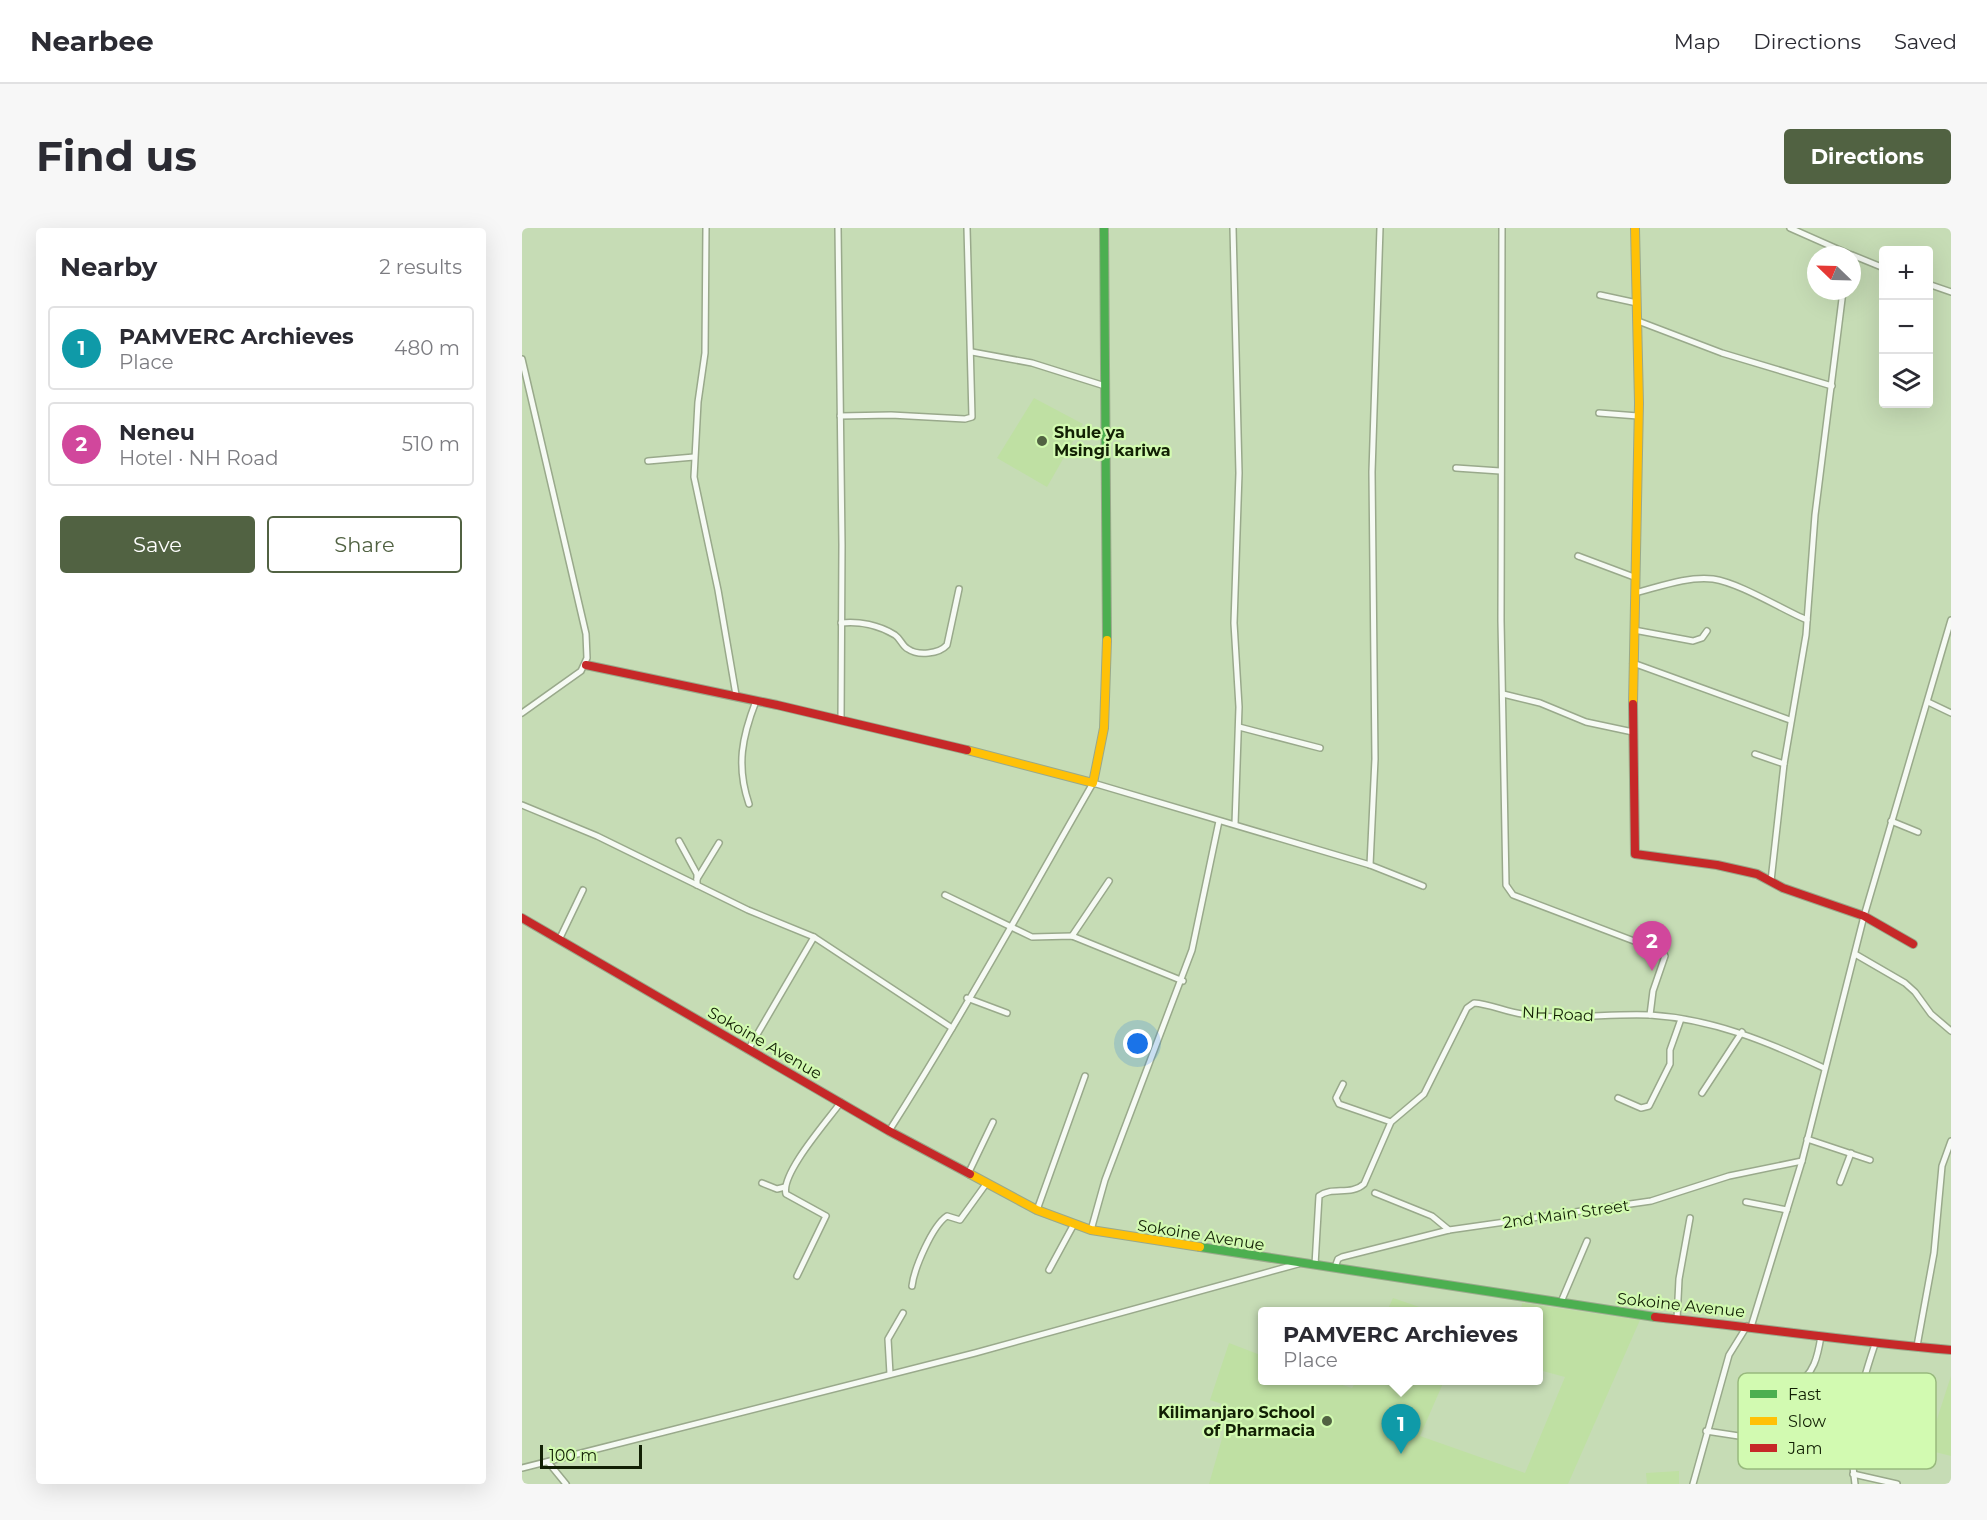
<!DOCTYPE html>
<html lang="en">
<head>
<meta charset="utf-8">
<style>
  body { margin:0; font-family:Montserrat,sans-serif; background:#f7f7f7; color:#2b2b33 }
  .controls { position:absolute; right:18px; top:18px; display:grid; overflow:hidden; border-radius:6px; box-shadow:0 6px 24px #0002 }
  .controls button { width:54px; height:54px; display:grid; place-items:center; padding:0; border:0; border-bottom:2px solid #e1e1e2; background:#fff; color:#2b2b33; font:30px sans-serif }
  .compass { position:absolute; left:1285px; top:18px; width:54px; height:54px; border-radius:50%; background:#fff; box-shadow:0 6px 24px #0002; rotate:293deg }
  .scale { position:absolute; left:18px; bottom:15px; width:102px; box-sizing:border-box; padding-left:6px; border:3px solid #122004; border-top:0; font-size:16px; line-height:21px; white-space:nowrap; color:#122004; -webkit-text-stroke:4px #d2fab1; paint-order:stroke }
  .you { position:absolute; left:616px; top:816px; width:21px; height:21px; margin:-15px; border:4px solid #fff; border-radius:50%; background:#1a73e8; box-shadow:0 0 0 9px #1a73e833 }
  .badge { display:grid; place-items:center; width:39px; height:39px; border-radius:50%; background:#516242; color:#fff; font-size:20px; font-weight:700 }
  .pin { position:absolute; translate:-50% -50px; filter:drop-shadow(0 2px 3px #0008) }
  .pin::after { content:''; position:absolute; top:32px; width:21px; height:18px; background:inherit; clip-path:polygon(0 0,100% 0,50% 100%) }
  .popup { position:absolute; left:736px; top:1079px; width:285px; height:78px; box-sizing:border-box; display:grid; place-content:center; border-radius:6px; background:#fff; filter:drop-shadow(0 2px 4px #0005); font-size:20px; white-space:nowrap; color:#7c7c81 }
  .popup b { font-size:22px; color:#2b2b33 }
  .popup::after { content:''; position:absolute; left:50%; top:100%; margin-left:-12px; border:12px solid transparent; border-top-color:#fff }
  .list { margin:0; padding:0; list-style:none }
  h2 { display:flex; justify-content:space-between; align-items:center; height:78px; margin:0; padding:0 24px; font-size:26px }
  h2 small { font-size:20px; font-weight:400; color:#7c7c81 }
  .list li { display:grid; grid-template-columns:39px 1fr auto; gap:18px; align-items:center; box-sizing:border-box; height:84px; margin:0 12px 12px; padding:0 12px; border:2px solid #e1e1e2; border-radius:6px }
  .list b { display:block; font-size:22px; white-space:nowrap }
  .list p { margin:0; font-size:20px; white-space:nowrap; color:#7c7c81 }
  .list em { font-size:20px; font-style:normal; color:#7c7c81 }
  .actions { display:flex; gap:12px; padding:18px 24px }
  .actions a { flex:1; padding:14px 0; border:2px solid #516242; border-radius:6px; text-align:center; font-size:21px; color:#516242 }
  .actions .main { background:#516242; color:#fff }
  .icon { flex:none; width:33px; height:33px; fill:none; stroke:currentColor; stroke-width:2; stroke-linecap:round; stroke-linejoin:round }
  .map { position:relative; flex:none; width:1429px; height:1256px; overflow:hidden; border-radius:6px }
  header { display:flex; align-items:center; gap:36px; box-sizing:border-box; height:84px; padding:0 30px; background:#fff; border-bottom:2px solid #e1e1e2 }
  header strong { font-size:28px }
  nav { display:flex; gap:33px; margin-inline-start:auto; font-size:21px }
  .intro { display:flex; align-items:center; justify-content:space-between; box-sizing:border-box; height:144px; padding:0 36px }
  h1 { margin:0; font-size:42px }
  .button { padding:15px 27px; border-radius:6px; background:#516242; color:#fff; font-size:21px; font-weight:700 }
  main { display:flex; gap:36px; padding:0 36px }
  aside { flex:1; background:#fff; border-radius:6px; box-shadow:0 6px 24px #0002 }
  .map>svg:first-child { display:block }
  .built { fill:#bfe0a3 }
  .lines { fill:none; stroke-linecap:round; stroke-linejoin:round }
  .street-casing { stroke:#99a98b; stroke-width:8 }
  .fast-casing { stroke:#99a98b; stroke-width:10 }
  .slow-casing { stroke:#99a98b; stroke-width:10 }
  .jam-casing { stroke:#99a98b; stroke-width:10 }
  .street { stroke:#f6faf4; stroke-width:5 }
  .fast { stroke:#4caf50; stroke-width:8 }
  .slow { stroke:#ffc107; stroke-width:8 }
  .jam { stroke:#c62828; stroke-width:8 }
  .poi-dot { fill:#516242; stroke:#d2fab1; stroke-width:2 }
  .labels { text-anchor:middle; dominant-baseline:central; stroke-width:4.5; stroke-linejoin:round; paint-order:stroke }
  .poi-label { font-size:16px; font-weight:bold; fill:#122004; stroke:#d2fab1; text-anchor:start }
  .street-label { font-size:16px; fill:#122004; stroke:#d2fab1 }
  .key { fill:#d2fab1; stroke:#98b97d; stroke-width:1.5 }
  .key-label { font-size:16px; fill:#122004 }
</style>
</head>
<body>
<header>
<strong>Nearbee</strong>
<nav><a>Map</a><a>Directions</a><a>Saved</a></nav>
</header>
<div class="intro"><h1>Find us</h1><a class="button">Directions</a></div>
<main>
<aside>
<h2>Nearby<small>2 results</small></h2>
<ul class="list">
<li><span class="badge" style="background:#0f9aa8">1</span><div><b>PAMVERC Archieves</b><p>Place</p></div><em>480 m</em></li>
<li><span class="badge" style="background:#d1479c">2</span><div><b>Neneu</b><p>Hotel · NH Road</p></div><em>510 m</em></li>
</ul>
<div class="actions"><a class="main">Save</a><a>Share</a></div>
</aside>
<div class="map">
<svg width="1429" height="1256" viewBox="0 0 1429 1256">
  <rect width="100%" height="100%" fill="#c6dcb5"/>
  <g class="built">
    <path d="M512,170L561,196L525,259L475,230Z"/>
    <path d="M871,1070L909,1083H865Z"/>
    <path d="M1000,1075L1118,1092L1046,1256H687L709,1179L688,1172L707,1115L741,1128V1152L808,1153L830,1160L834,1153H922L898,1208L1003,1245L1043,1149L1017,1142V1084L999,1083Z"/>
    <path d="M1429,1148V1228L1405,1222Z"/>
    <path d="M1157,1243V1256H1125L1124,1245Z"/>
  </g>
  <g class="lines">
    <g class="street-casing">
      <g id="street">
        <path d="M184,0L183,125L176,174L172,249L196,362L214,467"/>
        <path d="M316,0L320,317L319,492"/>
        <path d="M711,0L717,245L712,395L717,479L713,596"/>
        <path d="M980,0L979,393L984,657L991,667L1141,724L1143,728L1131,763L1128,787"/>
        <path d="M1268,0L1329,27"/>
        <path d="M1330,27L1362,40"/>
        <path d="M1406,56L1429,64"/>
        <path d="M1078,67L1115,75"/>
        <path d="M1116,93L1200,125L1310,158"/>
        <path d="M450,124L510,135L583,158"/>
        <path d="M0,131L64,406L65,430L59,443L0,485"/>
        <path d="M1077,185L1116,188"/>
        <path d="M318,188L369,187L443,191L450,189L445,0"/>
        <path d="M126,233L172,229"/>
        <path d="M934,240L978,243"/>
        <path d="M1056,328L1112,349"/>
        <path d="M1113,365C1137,359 1165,348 1191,351C1218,355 1259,381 1285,392"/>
        <path d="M319,395C337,393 357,397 373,407C379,411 380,418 386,421C396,428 417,426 425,417L437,361"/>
        <path d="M1112,402L1171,413L1180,410L1185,403"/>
        <path d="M1111,435L1268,492"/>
        <path d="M981,466L1018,475L1064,494L1111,504"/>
        <path d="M1406,474L1429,485"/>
        <path d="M717,499L798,520"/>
        <path d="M1233,526L1262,536"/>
        <path d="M227,576C214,538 220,509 234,473"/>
        <path d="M0,577L75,608L226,682L292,709L430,800"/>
        <path d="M1369,593L1396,604"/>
        <path d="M157,613L175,646V657"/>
        <path d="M848,637L853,531L850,244L858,0"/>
        <path d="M175,651L197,615"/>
        <path d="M1249,653L1262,536L1284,407L1293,287L1321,63"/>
        <path d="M423,667L510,709L550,708L661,753"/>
        <path d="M550,708L587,653"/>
        <path d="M37,712L61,662"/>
        <path d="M1333,726L1383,755L1393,764L1409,786L1429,803"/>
        <path d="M445,770L485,785"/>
        <path d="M226,822L292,709"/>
        <path d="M821,856L814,870L817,876L869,894"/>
        <path d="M1180,865L1220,804"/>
        <path d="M1096,870L1119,880L1127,878L1148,836V822L1159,791"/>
        <path d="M367,903C439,790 504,672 571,555L848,637L901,658"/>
        <path d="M1285,911L1348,932"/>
        <path d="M446,946L471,894"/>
        <path d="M1318,954L1329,925"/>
        <path d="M240,955L255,961L263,959"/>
        <path d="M853,965L910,988L927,1002"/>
        <path d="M1224,974L1265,982"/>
        <path d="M515,982L563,848"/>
        <path d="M569,1002L583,952L670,722L697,593"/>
        <path d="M793,1037L797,968C810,958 829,968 842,956L869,894L902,866L945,780L952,775C968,776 984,784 1000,786C1043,793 1086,785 1128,787C1191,791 1246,814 1302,840"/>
        <path d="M813,1039L816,1031L820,1029L927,1002L1129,973L1207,948L1280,933"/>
        <path d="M527,1042L552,996"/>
        <path d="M275,1048L304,988L264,966C258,946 306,892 319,874"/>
        <path d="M390,1058C392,1041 410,998 425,988L438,992L464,956"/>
        <path d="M1039,1074L1065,1013"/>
        <path d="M1155,1091L1157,1051L1168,990"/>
        <path d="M1229,1099L1280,933L1342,688L1429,392"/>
        <path d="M1395,1118L1412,1025L1420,938L1429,913"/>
        <path d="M368,1146L366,1111L381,1085"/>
        <path d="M1273,1156C1292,1148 1296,1127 1299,1108"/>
        <path d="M1184,1203L1230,1210"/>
        <path d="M26,1234L44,1256"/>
        <path d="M0,1240L453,1125L776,1036"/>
        <path d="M1331,1246L1375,1256"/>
        <path d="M1171,1256L1207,1127L1225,1098"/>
        <path d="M1333,1256C1325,1205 1337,1164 1353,1116"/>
      </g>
    </g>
    <g class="fast-casing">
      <g id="fast">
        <path d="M582,0L585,412"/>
        <path d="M678,1019L1133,1089"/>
      </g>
    </g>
    <g class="slow-casing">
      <g id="slow">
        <path d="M1111,476L1117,175L1113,0"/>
        <path d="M445,522L571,555L582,500L585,412"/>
        <path d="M448,946L515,982L569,1002L678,1019"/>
      </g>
    </g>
    <g class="jam-casing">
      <g id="jam">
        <path d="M64,437L255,477L445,522"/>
        <path d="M1111,476L1113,626L1195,637L1235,646L1261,660L1342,688L1391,716"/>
        <path d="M0,690L367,903L448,946"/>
        <path d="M1133,1089C1232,1099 1330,1114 1429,1122"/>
      </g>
    </g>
    <use href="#street" class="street"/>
    <use href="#fast" class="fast"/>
    <use href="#slow" class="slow"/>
    <use href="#jam" class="jam"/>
  </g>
  <g class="poi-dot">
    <circle cx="520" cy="213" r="6"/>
    <circle cx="805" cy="1193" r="6"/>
  </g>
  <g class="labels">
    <g class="poi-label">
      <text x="532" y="204">Shule ya<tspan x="532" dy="18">Msingi kariwa</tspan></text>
      <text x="793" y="1184" text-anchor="end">Kilimanjaro School<tspan x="793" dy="18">of Pharmacia</tspan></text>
    </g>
    <g class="street-label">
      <text transform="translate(1036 786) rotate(3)">NH Road</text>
      <text transform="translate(243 815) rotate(30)">Sokoine Avenue</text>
      <text transform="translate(1044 986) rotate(-8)">2nd Main Street</text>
      <text transform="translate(679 1007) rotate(9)">Sokoine Avenue</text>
      <text transform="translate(1159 1077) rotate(6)">Sokoine Avenue</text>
    </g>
  </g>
  <rect x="1216" y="1145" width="198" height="96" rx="9" class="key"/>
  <rect x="1228" y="1162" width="27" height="8" fill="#4caf50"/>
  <rect x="1228" y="1189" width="27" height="8" fill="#ffc107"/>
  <rect x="1228" y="1216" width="27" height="8" fill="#c62828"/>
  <g class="key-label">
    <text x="1266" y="1172">Fast</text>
    <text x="1266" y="1199">Slow</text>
    <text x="1266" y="1226">Jam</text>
  </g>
</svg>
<div class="controls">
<button>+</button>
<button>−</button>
<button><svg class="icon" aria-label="layers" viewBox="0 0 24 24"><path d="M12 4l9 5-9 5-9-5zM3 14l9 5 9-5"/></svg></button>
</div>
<svg class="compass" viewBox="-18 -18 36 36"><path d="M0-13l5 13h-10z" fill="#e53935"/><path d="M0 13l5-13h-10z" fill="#7c7c81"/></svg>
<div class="scale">100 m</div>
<div class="you"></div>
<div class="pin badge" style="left:879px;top:1226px;background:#0f9aa8">1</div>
<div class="popup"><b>PAMVERC Archieves</b>Place</div>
<div class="pin badge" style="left:1130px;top:743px;background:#d1479c">2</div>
</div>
</main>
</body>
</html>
